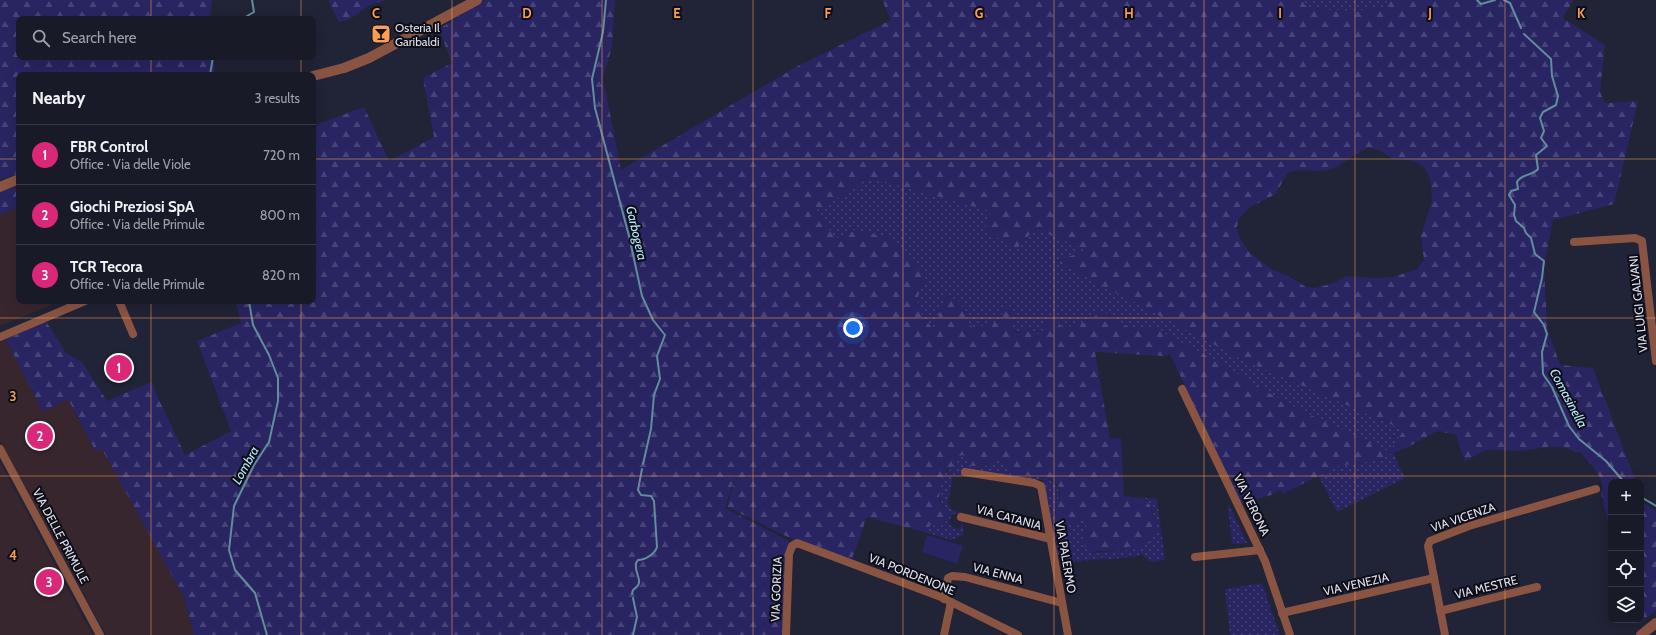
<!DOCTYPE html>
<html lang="en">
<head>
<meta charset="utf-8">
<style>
  body { margin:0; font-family:Cabin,sans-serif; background:#222330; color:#f1f3f6 }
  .controls { position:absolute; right:12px; bottom:12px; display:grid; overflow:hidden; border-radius:8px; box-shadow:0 4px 16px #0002 }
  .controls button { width:36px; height:36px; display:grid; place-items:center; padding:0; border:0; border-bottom:1px solid #373845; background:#191a28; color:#f1f3f6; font:20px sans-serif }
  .you { position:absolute; left:853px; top:328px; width:14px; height:14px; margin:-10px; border:3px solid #fff; border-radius:50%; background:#1a73e8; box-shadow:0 0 0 6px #1a73e833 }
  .badge { display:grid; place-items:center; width:26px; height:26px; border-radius:50%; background:#db2777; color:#fff; font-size:13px; font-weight:700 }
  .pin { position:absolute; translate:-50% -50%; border:2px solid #fff; box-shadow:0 1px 4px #0006 }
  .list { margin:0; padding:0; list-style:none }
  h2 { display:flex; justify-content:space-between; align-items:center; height:52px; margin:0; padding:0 16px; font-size:17px }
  h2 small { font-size:13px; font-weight:400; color:#9fa1a8 }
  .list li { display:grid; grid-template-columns:26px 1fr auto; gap:12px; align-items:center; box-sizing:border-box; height:60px; padding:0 16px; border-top:1px solid #373845 }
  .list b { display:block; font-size:15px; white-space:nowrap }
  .list p { margin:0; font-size:13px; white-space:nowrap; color:#9fa1a8 }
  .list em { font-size:13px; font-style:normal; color:#9fa1a8 }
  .icon { flex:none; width:22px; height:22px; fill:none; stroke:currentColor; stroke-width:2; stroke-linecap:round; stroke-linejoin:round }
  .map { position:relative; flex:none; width:1656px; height:635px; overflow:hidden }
  .search { position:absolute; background:#191a28; box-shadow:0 4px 16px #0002; left:16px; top:16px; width:300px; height:44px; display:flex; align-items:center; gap:10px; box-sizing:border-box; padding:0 14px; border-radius:8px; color:#9fa1a8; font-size:15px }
  .panel { position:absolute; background:#191a28; box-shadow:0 4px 16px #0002; left:16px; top:72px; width:300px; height:232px; border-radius:8px }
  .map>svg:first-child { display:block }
  .industrial { fill:#38262e }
  .grass { fill:url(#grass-dots) }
  .forest { fill:url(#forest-firs); fill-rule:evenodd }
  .garden { fill:#282562 }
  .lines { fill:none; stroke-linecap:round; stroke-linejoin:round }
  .stream { stroke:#618d9c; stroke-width:2 }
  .minor { stroke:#8a5443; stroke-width:8 }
  .tertiary { stroke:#8a5443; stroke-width:10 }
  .grid { fill:none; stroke:#fd9d54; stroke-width:1; stroke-opacity:0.55 }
  .labels { text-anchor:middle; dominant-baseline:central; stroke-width:4; stroke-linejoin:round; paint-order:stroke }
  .poi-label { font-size:12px; fill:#dee0ed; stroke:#0c0d16; text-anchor:start }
  .street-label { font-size:12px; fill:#dee0ed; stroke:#0c0d16 }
  .water-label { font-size:13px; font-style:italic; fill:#b7ebfa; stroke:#0c0d16 }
  .grid-label { font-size:13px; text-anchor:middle; font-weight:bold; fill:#fd9d54; stroke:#0c0d16; stroke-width:4; stroke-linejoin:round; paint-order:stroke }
</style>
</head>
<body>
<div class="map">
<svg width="1656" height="635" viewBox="0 0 1656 635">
  <defs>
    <pattern id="grass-dots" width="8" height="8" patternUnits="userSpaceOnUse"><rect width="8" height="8" fill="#282562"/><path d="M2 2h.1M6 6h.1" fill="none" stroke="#474479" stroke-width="1.8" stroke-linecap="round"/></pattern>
    <pattern id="forest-firs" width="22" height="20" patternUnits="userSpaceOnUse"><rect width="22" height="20" fill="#282562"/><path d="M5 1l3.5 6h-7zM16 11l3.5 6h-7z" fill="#474479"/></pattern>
  </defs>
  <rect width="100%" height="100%" fill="#212336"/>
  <g class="industrial">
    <path d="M19,207V301H60L0,326V215Z"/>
    <path d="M6,340L43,412L68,399L95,451L102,448L183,595L194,635H106L0,441V342Z"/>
    <path d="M0,462L86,623L93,635H0Z"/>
  </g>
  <g class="grass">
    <path d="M1302,0H1391L1384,8C1369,11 1317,13 1305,5C1305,5 1302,1 1302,0Z"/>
    <path d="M872,178L990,211L1016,248L1035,229L1088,250L1057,261L1243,360L1404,430L1389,452L1298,409L1251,383L1226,366L1156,329L1129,327L1101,311L1089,322L1075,324L1063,330L1042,332L1035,336L1011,330L1001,320L974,329L967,321L960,302L935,331L919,312L917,295L855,230L836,239L815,211Z"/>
    <path d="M1393,452L1405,478L1337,512L1318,475L1338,466L1377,460Z"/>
    <path d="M963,455L966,456L973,466C977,466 984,467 988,465C992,463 994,460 999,461C1007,463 1008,471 1016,474C1028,479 1052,473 1058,488C1062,498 1054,505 1055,514L1067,523L1078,519L1084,521L1086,525L1084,541L1089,552L1092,553L1134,549L1155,533C1155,519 1154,502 1138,497L1157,499L1165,560L1150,562L1141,553L1138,556L1105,560L1103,558L1098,559L1097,561L1095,559L1089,560L1087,562L1085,560L1080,561L1079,563L1076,561L1071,562L1070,565L1060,564L1059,555L1057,554L1043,480L966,471L962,474L964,476H953L948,503L951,509L963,513L953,514L949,521L950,525L956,529L959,528L963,522V535L951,540L928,533L930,525H936L946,509C934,495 937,475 954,467L958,457Z"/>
    <path d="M1228,505H1229L1247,543L1232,544Z"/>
    <path d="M1262,583L1280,635H1230L1225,589Z"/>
  </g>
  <g class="forest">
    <path d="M0,0H212L210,19H19V57H212L215,68L214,75H19V173L0,180Z"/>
    <path d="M328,0H387L370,5L350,19L339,22Z"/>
    <path d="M484,0H615L612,47L603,78L621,170L796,67L891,20L882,0H1302C1302,1 1305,5 1305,5C1317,13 1369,11 1384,8L1391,0H1573L1563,18L1605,45L1600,92L1605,103L1638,101L1614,204L1553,220L1544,266L1547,327L1560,365L1593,368L1636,482H1611V534L1601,492L1603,489C1602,474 1589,462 1579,451L1575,453C1563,440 1533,451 1518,451C1508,451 1492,449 1484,451C1477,453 1471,459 1465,462L1456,435L1437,431L1408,447L1377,460L1338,466L1283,494L1281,490L1271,495L1241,504L1170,354L1163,356L1095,352L1110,439L1121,438L1124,496L1142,498L1150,505L1155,524V533L1152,540L1145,546L1134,549L1089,552C1079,542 1089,532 1084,521L1078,519L1074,524H1070C1037,509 1072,499 1055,482C1045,474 1027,477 1016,474C1008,472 1007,463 999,461C994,460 992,463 988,465C984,467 977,466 973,466C966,462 967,451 958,457L956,466L947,470L940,481L939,500L948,514L945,524L941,526L930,525L928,533L867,517L852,559L792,539L727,507L737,469L725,508L789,541L783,635H194L183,595L102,449L96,452L68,399L43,412L6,340L39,323H47L66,353L82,362L107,401L151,382L185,455L231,431L197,341L241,323L236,301H313V126L364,107L389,161L434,137L423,78L452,63L439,29ZM1369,148L1379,150L1391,158L1413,161L1423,166L1428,173L1431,183L1432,201L1421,236L1424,260L1417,269L1393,277L1373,278L1346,276L1334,283L1315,288L1306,287L1288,276L1271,269L1249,252L1239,237L1237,228L1238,220L1249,208L1276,194L1287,173C1300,167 1314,173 1328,170C1344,166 1353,152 1369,148ZM872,178L990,211L985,230L1016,249L1035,229L1088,250L1056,261L1243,360L1404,430L1389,452L1298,409L1251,383L1226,366L1156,329L1129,327L1100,311L1089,322L1075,324L1063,330L1058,321L1048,318L1042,332L1035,336L1027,329L1018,333L1011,330L1012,306L1003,308L1001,320L974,329L967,321L960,302L945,296L934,330C916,308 913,304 925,277L890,238L855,230L836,239L815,211Z"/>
    <path d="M19,185V207L0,215V192Z"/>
    <path d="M1641,495L1644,503L1656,511V610L1639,624L1637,620H1641Z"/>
  </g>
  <path class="garden" d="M927,535L963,546L957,564L922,552Z"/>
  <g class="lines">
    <g class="stream">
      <path d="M606,0L603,32L592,79L595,108L629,236L642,296L653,320L665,335L657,356L660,379L654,395L651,429L643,464"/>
      <path d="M1477,0L1481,4L1495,0"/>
      <path d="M1504,0L1510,3L1521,28"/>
      <path d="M242,19L254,12L252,0"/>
      <path d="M1524,34L1551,59L1552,76L1558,96L1556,105L1543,112L1540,118L1544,131L1541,138L1547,146L1536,155L1538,169C1532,176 1521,174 1517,182L1518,189L1511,191L1509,195L1515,205L1514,215L1516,221L1524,228L1526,233L1531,238L1535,254L1544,261L1542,278L1534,312L1544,325L1547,334L1542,352L1543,374L1552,387L1569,426L1579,439L1606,461L1624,482"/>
      <path d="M210,75L213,57"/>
      <path d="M249,301L253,325L269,355L278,378V401L269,442L254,465L234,506L229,550L235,570L255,593L267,635"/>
      <path d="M1641,497L1656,506"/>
      <path d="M632,594L633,590C646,581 634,576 636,563L638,560C645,560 655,554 657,547L654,501L651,496L641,495L638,490L642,469"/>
      <path d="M633,598L637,617L633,635"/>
    </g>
    <g class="minor">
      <path d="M1574,242L1635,238L1642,241L1656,361"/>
      <path d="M119,301L133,334"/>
      <path d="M0,337L85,301"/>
      <path d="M1182,389L1265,561L1290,635"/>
      <path d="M0,449L100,635"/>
      <path d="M965,472L1034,483L1041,486L1068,635"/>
      <path d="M961,517L1051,539"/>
      <path d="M1195,557L1260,550"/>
      <path d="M944,599L948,578L952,576L965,577L1062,603"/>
      <path d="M1440,611L1537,587"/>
      <path d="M1282,613L1434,578"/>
      <path d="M786,635L789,554L792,546L797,543L941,597L1018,635"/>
      <path d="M944,635L951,602"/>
      <path d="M1445,635L1428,546L1430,541L1469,526L1596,489"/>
    </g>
    <g class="tertiary">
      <path d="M313,76L344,68L369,58L477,0"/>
      <path d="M0,187L19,179"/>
      <path d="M1641,635L1656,623"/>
    </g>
  </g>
  <path class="grid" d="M151,0V19M301,0V19M452,0V635M602,0V635M753,0V635M903,0V635M1054,0V635M1204,0V635M1355,0V635M1505,0V635M151,57V75M301,57V75M0,159H19M313,159H1656M151,301V635M301,301V635M0,318H1656M0,476H1656"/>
  <defs>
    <g id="bar-square" transform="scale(1)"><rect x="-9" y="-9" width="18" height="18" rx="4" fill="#fd9d54" stroke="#0c0d16"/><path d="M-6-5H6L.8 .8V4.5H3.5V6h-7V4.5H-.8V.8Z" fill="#111"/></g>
  </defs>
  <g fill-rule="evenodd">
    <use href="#bar-square" x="381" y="34"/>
  </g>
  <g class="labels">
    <g class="poi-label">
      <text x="395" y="27">Osteria Il<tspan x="395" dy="14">Garibaldi</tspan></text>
    </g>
    <g class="street-label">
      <text transform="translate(1638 304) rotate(-96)">VIA LUIGI GALVANI</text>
      <text transform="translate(1252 505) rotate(64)">VIA VERONA</text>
      <text transform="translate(1009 517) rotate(15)">VIA CATANIA</text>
      <text transform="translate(1463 517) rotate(-19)">VIA VICENZA</text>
      <text transform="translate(61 536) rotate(62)">VIA DELLE PRIMULE</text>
      <text transform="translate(1066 557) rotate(80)">VIA PALERMO</text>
      <text transform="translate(998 573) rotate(15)">VIA ENNA</text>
      <text transform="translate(912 574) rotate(22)">VIA PORDENONE</text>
      <text transform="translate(1356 584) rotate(-13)">VIA VENEZIA</text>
      <text transform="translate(1486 587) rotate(-14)">VIA MESTRE</text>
      <text transform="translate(776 589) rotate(-88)">VIA GORIZIA</text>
    </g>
    <g class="water-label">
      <text transform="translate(637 233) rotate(77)">Garbogera</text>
      <text transform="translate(1569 398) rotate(62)">Comasinella</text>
      <text transform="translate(245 465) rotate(-61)">Lombra</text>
    </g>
  </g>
  <g class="grid-label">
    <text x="376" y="18">C</text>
    <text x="527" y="18">D</text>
    <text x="677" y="18">E</text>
    <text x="828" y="18">F</text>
    <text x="979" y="18">G</text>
    <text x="1129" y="18">H</text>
    <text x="1280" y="18">I</text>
    <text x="1430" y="18">J</text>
    <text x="1581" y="18">K</text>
    <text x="13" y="401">3</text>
    <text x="13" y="560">4</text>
  </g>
</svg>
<div class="controls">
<button>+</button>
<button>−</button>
<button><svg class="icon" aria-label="locate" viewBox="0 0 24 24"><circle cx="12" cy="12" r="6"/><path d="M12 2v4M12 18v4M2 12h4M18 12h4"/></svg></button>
<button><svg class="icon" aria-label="layers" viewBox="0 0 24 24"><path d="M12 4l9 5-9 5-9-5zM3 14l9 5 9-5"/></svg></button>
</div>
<div class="you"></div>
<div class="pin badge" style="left:119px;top:368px">1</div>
<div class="pin badge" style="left:40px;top:436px">2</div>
<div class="pin badge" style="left:49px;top:582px">3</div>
<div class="search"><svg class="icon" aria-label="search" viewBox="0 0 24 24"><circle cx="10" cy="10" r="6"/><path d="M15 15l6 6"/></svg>Search here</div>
<section class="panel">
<h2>Nearby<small>3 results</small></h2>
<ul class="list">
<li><span class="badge">1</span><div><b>FBR Control</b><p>Office · Via delle Viole</p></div><em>720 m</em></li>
<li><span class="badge">2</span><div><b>Giochi Preziosi SpA</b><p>Office · Via delle Primule</p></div><em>800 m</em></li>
<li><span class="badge">3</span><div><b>TCR Tecora</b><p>Office · Via delle Primule</p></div><em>820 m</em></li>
</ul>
</section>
</div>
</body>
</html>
